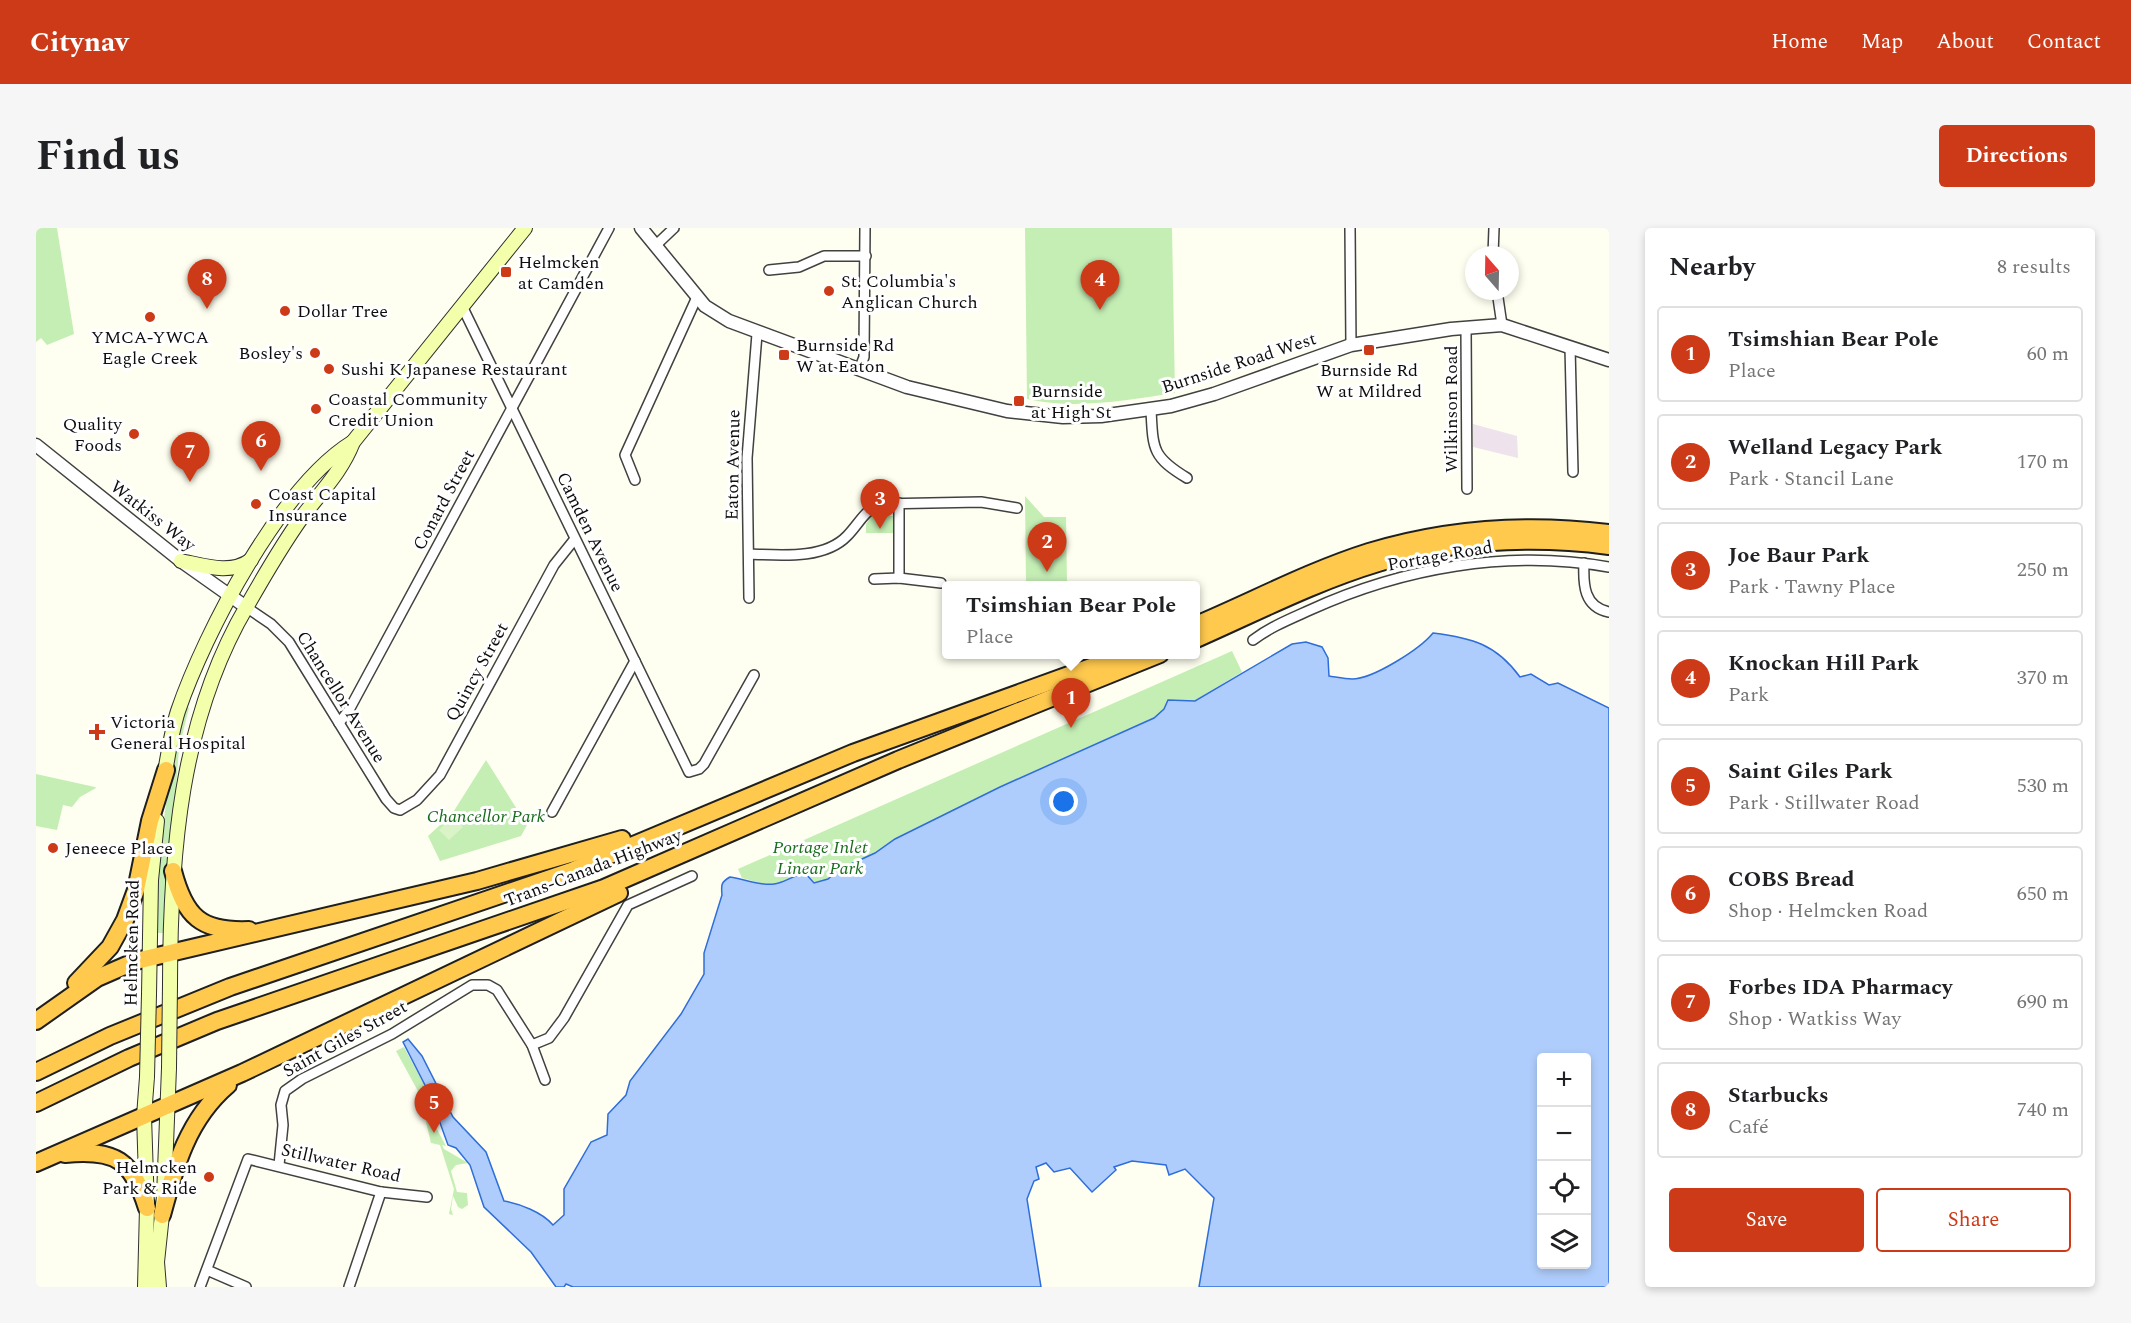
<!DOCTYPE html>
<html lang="en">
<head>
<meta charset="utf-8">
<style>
  body { margin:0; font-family:Spectral,serif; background:#f6f6f6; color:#202124 }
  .controls { position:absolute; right:18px; bottom:18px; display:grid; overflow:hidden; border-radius:6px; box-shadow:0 3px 9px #0003 }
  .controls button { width:54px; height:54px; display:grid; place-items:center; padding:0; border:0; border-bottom:2px solid #e0e0e0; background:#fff; color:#202124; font:30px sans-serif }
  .compass { position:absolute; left:1429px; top:18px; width:54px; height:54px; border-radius:50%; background:#fff; box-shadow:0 3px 9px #0003; rotate:340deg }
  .you { position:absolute; left:1028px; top:574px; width:21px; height:21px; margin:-15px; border:4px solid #fff; border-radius:50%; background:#1a73e8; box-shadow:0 0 0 9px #1a73e833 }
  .badge { display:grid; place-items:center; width:39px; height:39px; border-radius:50%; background:#cd3a18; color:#fff; font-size:20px; font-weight:700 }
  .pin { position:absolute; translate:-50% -50px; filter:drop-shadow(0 2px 3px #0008) }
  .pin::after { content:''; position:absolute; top:32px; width:21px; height:18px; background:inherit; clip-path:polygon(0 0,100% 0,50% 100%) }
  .popup { position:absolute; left:906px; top:353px; width:258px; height:78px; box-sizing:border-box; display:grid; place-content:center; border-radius:6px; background:#fff; filter:drop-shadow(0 2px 4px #0005); font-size:20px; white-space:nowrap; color:#757577 }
  .popup b { font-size:22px; color:#202124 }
  .popup::after { content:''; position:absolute; left:50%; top:100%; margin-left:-12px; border:12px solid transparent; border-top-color:#fff }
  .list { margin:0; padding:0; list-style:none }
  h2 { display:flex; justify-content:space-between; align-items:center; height:78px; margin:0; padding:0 24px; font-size:26px }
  h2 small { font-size:20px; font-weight:400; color:#757577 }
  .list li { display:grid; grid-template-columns:39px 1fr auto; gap:18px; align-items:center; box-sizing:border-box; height:96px; margin:0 12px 12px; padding:0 12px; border:2px solid #e0e0e0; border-radius:6px }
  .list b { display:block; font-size:22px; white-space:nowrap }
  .list p { margin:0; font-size:20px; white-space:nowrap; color:#757577 }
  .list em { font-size:20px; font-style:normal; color:#757577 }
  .actions { display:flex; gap:12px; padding:18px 24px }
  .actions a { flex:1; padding:14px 0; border:2px solid #cd3a18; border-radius:6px; text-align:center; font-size:21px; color:#cd3a18 }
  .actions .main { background:#cd3a18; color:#fff }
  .icon { flex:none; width:33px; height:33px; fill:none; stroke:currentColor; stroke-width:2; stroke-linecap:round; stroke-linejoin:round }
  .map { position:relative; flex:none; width:1573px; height:1059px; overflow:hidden; border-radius:6px }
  header { display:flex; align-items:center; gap:36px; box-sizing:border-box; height:84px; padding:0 30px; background:#cd3a18; color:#fff }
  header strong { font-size:28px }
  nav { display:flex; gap:33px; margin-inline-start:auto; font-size:21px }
  .intro { display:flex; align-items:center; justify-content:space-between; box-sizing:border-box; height:144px; padding:0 36px }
  h1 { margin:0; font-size:42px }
  .button { padding:15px 27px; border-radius:6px; background:#cd3a18; color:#fff; font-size:21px; font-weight:700 }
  main { display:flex; gap:36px; padding:0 36px }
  aside { flex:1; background:#fff; border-radius:6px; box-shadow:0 3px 9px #0003 }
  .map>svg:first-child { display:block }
  .industrial { fill:#eee2ec }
  .green { fill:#c5eeb5 }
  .pitch { fill:#daf4c8 }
  .water { fill:#afcdfc; stroke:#2e6dda; stroke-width:1.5; fill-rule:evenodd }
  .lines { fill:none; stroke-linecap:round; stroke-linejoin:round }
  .minor-casing { stroke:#414141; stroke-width:12 }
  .tertiary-casing { stroke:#414141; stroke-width:15 }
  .secondary-casing { stroke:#303030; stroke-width:16 }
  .motorway-casing { stroke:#1f1f1f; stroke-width:20 }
  .minor { stroke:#fff; stroke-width:9 }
  .tertiary { stroke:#fff; stroke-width:12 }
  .secondary { stroke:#f4ffab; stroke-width:14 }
  .motorway { stroke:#ffc94e; stroke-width:16 }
  .secondary-bridge-casing { stroke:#303030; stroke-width:16; stroke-linecap:butt }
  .secondary-bridge { stroke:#f4ffab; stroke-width:14 }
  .poi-dot { fill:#cd3a18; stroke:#fff; stroke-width:2 }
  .labels { text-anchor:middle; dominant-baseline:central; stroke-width:6; stroke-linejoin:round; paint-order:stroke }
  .poi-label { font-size:18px; fill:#0e0e0e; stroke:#fff; text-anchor:start }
  .street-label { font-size:18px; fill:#0e0e0e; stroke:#fff }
  .park-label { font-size:18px; font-style:italic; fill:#186d1a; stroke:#fff }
</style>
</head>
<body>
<header>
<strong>Citynav</strong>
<nav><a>Home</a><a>Map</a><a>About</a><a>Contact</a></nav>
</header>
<div class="intro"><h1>Find us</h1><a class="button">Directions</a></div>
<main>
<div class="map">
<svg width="1573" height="1059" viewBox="0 0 1573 1059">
  <rect width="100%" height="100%" fill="#fefff0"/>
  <path class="industrial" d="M1437,196L1481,208L1482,230L1437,219Z"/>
  <g class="green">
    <path d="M0,0H21L38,106L11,117L5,110L0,114Z"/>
    <path d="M989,0H1136L1139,165C1091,172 1040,182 991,171Z"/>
    <path d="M989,268L1008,289H1030L1031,357H990Z"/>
    <path d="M836,288H858V305H830V296Z"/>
    <path d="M1196,423L1206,444L1158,473L1132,472L1128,481L1118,490L964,559L859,611L839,625L802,642L792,651L778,655L770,646C759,646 752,653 741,656C729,659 718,653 706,650L702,641Z"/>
    <path d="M150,479L153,480L143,520L129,705H120C121,629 130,553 150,479Z"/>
    <path d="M450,532L491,597L485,608L404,633L392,608L416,586Z"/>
    <path d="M0,546L59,559L60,560L44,569L36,579L27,577L21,602L0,598Z"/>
    <path d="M368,819L397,873L395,884L397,894L410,918L406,917L408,921L432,935L420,937L415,943L421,964L431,965L432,977L426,981L422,979L417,968L415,981L417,987L413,986L418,961L404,917L395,915L383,865L360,823Z"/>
  </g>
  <path class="pitch" d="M417,588L427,599L413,612L403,602Z"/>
  <path class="water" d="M1397,405C1436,410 1460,416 1484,449L1495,446L1513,457L1522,455L1573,480V1059H1163L1178,970L1149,941L1133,947L1130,937L1096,933L1078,939L1080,942L1056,964L1034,940L1018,944L1010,935L1000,939L1003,951L998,953L991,971L1005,1059H537L530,1056L528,1059H520L495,1024L448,979L434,937L420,920L412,917L394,867L367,814L372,811L386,828L417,889L450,924L468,973C484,976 506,984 517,997L528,987V961L555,914L571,907L572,886L590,867L594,853L645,786L668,746V725L686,667C685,657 685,654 694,649C709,651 723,658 738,656C749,655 758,646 770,646L778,655L792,651L802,642L839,625L859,611L964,559L1118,490L1128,481L1132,472L1159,473L1256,416L1270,414L1286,419L1292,430L1293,448C1300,449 1309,451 1316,451C1337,451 1384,421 1397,405ZM1506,830H1550V1036H1506Z"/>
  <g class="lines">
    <g class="minor-casing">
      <g id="minor">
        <path d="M1314,0L1315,117"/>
        <path d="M619,18L638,0"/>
        <path d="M1457,27L1458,0"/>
        <path d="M733,42L763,39L788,28H830"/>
        <path d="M1461,63L1466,97"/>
        <path d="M426,78L653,544L663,541L668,536L718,447"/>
        <path d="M1430,100L1431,261"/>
        <path d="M1534,119L1537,244"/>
        <path d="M823,142L828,129L829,0"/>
        <path d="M1115,182C1117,221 1116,229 1151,250"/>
        <path d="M599,252L589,227L661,69"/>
        <path d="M713,326C743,327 788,332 811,308C822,297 828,283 843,276L945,274L981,280"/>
        <path d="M1548,335C1547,357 1548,379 1573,384"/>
        <path d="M863,350V275"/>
        <path d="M838,351L863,350L905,355"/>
        <path d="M713,370L711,230L721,106"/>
        <path d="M210,379L235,396L253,414L350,571L358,580L364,582L381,572L404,547L518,337L538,312"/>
        <path d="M1217,412C1234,399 1254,391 1274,382C1366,340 1472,321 1573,339"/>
        <path d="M303,495L313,482L573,0"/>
        <path d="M516,584L599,433"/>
        <path d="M496,817L513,810L528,790L592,677L656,648"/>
        <path d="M243,937L247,897L245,877L249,863L266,851L356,806L436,757H452L461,762L496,817L509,852"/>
        <path d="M171,1042L210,1059"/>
        <path d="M164,1059L212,931L345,964L391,969"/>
        <path d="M313,1059L345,964"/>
      </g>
    </g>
    <g class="tertiary-casing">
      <g id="tertiary">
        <path d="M605,0L669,78L693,93L871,159L971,183L1027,189L1065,188L1135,178L1178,166L1315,117L1415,101L1466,97L1573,132"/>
        <path d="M0,217L145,333L210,379"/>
      </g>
    </g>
    <g class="secondary-casing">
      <g id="secondary">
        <path d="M145,333C169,338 195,347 215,332"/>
        <path d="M128,550C132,528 135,505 142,483C169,404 245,258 317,214"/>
        <path d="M134,757C134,627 144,492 211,378C228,348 246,317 266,289C285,264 306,243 317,214L489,0"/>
        <path d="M113,766L115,652L121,593"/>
        <path d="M109,1059L111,980L108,888L111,849"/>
        <path d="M123,1059L121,1034L128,968L133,840"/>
      </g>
    </g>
    <g class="motorway-casing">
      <g id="motorway">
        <path d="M1160,397C1217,373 1273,343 1333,324C1412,300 1491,295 1573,305"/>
        <path d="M1160,411C1219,385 1279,354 1342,335C1417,312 1495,308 1573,318"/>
        <path d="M137,643C149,689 165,704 213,702"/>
        <path d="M40,755L74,719L89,692L100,662L114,593L130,542"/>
        <path d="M0,793L61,750L100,733L441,653L586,611"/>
        <path d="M0,844L74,808L194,759L538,642L817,525L1091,426"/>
        <path d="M0,875L93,830L181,793L568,660L862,532L1124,426"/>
        <path d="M29,926C80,921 96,932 111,980"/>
        <path d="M0,935L206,845L583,665"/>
        <path d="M126,987C139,938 152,891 192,857"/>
      </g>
    </g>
    <use href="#minor" class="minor"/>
    <use href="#tertiary" class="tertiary"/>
    <use href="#secondary" class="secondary"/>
    <use href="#motorway" class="motorway"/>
    <g class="secondary-bridge-casing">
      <g id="secondary-bridge">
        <path d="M133,840L134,757"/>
        <path d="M111,849L113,766"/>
      </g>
    </g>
    <use href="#secondary-bridge" class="secondary-bridge"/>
  </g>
  <g class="poi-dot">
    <rect x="464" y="38" width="12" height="12" rx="3"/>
    <circle cx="793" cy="63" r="6"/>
    <circle cx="249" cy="83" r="6"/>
    <circle cx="114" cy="89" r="6"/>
    <rect x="1327" y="116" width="12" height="12" rx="3"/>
    <circle cx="279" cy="125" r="6"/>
    <rect x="742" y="121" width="12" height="12" rx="3"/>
    <circle cx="293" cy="141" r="6"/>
    <rect x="977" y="167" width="12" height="12" rx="3"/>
    <circle cx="280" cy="181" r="6"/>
    <circle cx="98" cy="206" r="6"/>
    <circle cx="220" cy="276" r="6"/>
    <path d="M58 495h6v6h6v6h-6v6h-6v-6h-6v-6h6z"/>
    <circle cx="17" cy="620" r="6"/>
    <circle cx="173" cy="949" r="6"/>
  </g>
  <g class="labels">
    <g class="poi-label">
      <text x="482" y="34">Helmcken<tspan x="482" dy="21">at Camden</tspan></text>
      <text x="805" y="53">St. Columbia's<tspan x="805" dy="21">Anglican Church</tspan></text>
      <text x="261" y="83">Dollar Tree</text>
      <text x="114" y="109" text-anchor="middle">YMCA-YWCA<tspan x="114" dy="21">Eagle Creek</tspan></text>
      <text x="760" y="117">Burnside Rd<tspan x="760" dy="21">W at Eaton</tspan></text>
      <text x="267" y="125" text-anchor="end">Bosley's</text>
      <text x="305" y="141">Sushi K Japanese Restaurant</text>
      <text x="1333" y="142" text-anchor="middle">Burnside Rd<tspan x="1333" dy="21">W at Mildred</tspan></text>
      <text x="995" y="163">Burnside<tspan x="995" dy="21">at High St</tspan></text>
      <text x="292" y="171">Coastal Community<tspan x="292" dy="21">Credit Union</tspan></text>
      <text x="86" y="196" text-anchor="end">Quality<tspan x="86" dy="21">Foods</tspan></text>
      <text x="232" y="266">Coast Capital<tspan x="232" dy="21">Insurance</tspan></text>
      <text x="74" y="494">Victoria<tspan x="74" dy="21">General Hospital</tspan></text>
      <text x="29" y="620">Jeneece Place</text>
      <text x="161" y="939" text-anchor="end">Helmcken<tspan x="161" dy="21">Park &amp; Ride</tspan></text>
    </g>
    <g class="street-label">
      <text transform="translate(1203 135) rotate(-18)">Burnside Road West</text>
      <text transform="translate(1415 181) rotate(-90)">Wilkinson Road</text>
      <text transform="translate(697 237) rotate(-89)">Eaton Avenue</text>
      <text transform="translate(408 272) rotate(-62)">Conard Street</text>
      <text transform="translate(117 288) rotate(38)">Watkiss Way</text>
      <text transform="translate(554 304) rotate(64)">Camden Avenue</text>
      <text transform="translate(1404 328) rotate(-10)">Portage Road</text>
      <text transform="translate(441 444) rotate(-61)">Quincy Street</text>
      <text transform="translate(305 469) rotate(58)">Chancellor Avenue</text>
      <text transform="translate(557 640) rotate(-21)">Trans-Canada Highway</text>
      <text transform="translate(96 715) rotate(-89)">Helmcken Road</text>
      <text transform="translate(309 811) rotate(-29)">Saint Giles Street</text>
      <text transform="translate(305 935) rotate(13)">Stillwater Road</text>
    </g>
    <g class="park-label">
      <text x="450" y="588">Chancellor Park</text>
      <text x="784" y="619">Portage Inlet<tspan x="784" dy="21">Linear Park</tspan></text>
    </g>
  </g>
</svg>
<div class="controls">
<button>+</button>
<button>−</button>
<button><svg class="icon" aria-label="locate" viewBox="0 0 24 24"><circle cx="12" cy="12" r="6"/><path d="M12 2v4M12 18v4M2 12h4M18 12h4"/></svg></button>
<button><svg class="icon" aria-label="layers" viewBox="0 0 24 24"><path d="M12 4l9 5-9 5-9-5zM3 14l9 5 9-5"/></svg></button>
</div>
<svg class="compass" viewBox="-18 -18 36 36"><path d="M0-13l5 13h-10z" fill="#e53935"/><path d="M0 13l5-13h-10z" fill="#757577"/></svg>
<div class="you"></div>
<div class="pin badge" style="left:1035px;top:500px">1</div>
<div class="popup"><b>Tsimshian Bear Pole</b>Place</div>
<div class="pin badge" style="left:1011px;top:344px">2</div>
<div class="pin badge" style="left:844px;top:301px">3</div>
<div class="pin badge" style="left:1064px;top:82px">4</div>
<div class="pin badge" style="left:398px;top:905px">5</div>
<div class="pin badge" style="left:225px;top:243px">6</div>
<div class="pin badge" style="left:154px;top:254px">7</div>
<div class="pin badge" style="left:171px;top:81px">8</div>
</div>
<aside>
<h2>Nearby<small>8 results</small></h2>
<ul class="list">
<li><span class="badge">1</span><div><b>Tsimshian Bear Pole</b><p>Place</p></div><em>60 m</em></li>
<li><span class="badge">2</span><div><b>Welland Legacy Park</b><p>Park · Stancil Lane</p></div><em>170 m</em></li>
<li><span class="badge">3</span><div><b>Joe Baur Park</b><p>Park · Tawny Place</p></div><em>250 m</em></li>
<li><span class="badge">4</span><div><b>Knockan Hill Park</b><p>Park</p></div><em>370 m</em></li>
<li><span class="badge">5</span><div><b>Saint Giles Park</b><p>Park · Stillwater Road</p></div><em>530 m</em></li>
<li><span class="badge">6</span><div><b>COBS Bread</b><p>Shop · Helmcken Road</p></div><em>650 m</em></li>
<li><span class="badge">7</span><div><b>Forbes IDA Pharmacy</b><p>Shop · Watkiss Way</p></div><em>690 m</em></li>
<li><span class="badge">8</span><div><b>Starbucks</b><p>Café</p></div><em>740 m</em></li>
</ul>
<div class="actions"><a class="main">Save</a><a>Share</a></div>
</aside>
</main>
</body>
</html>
